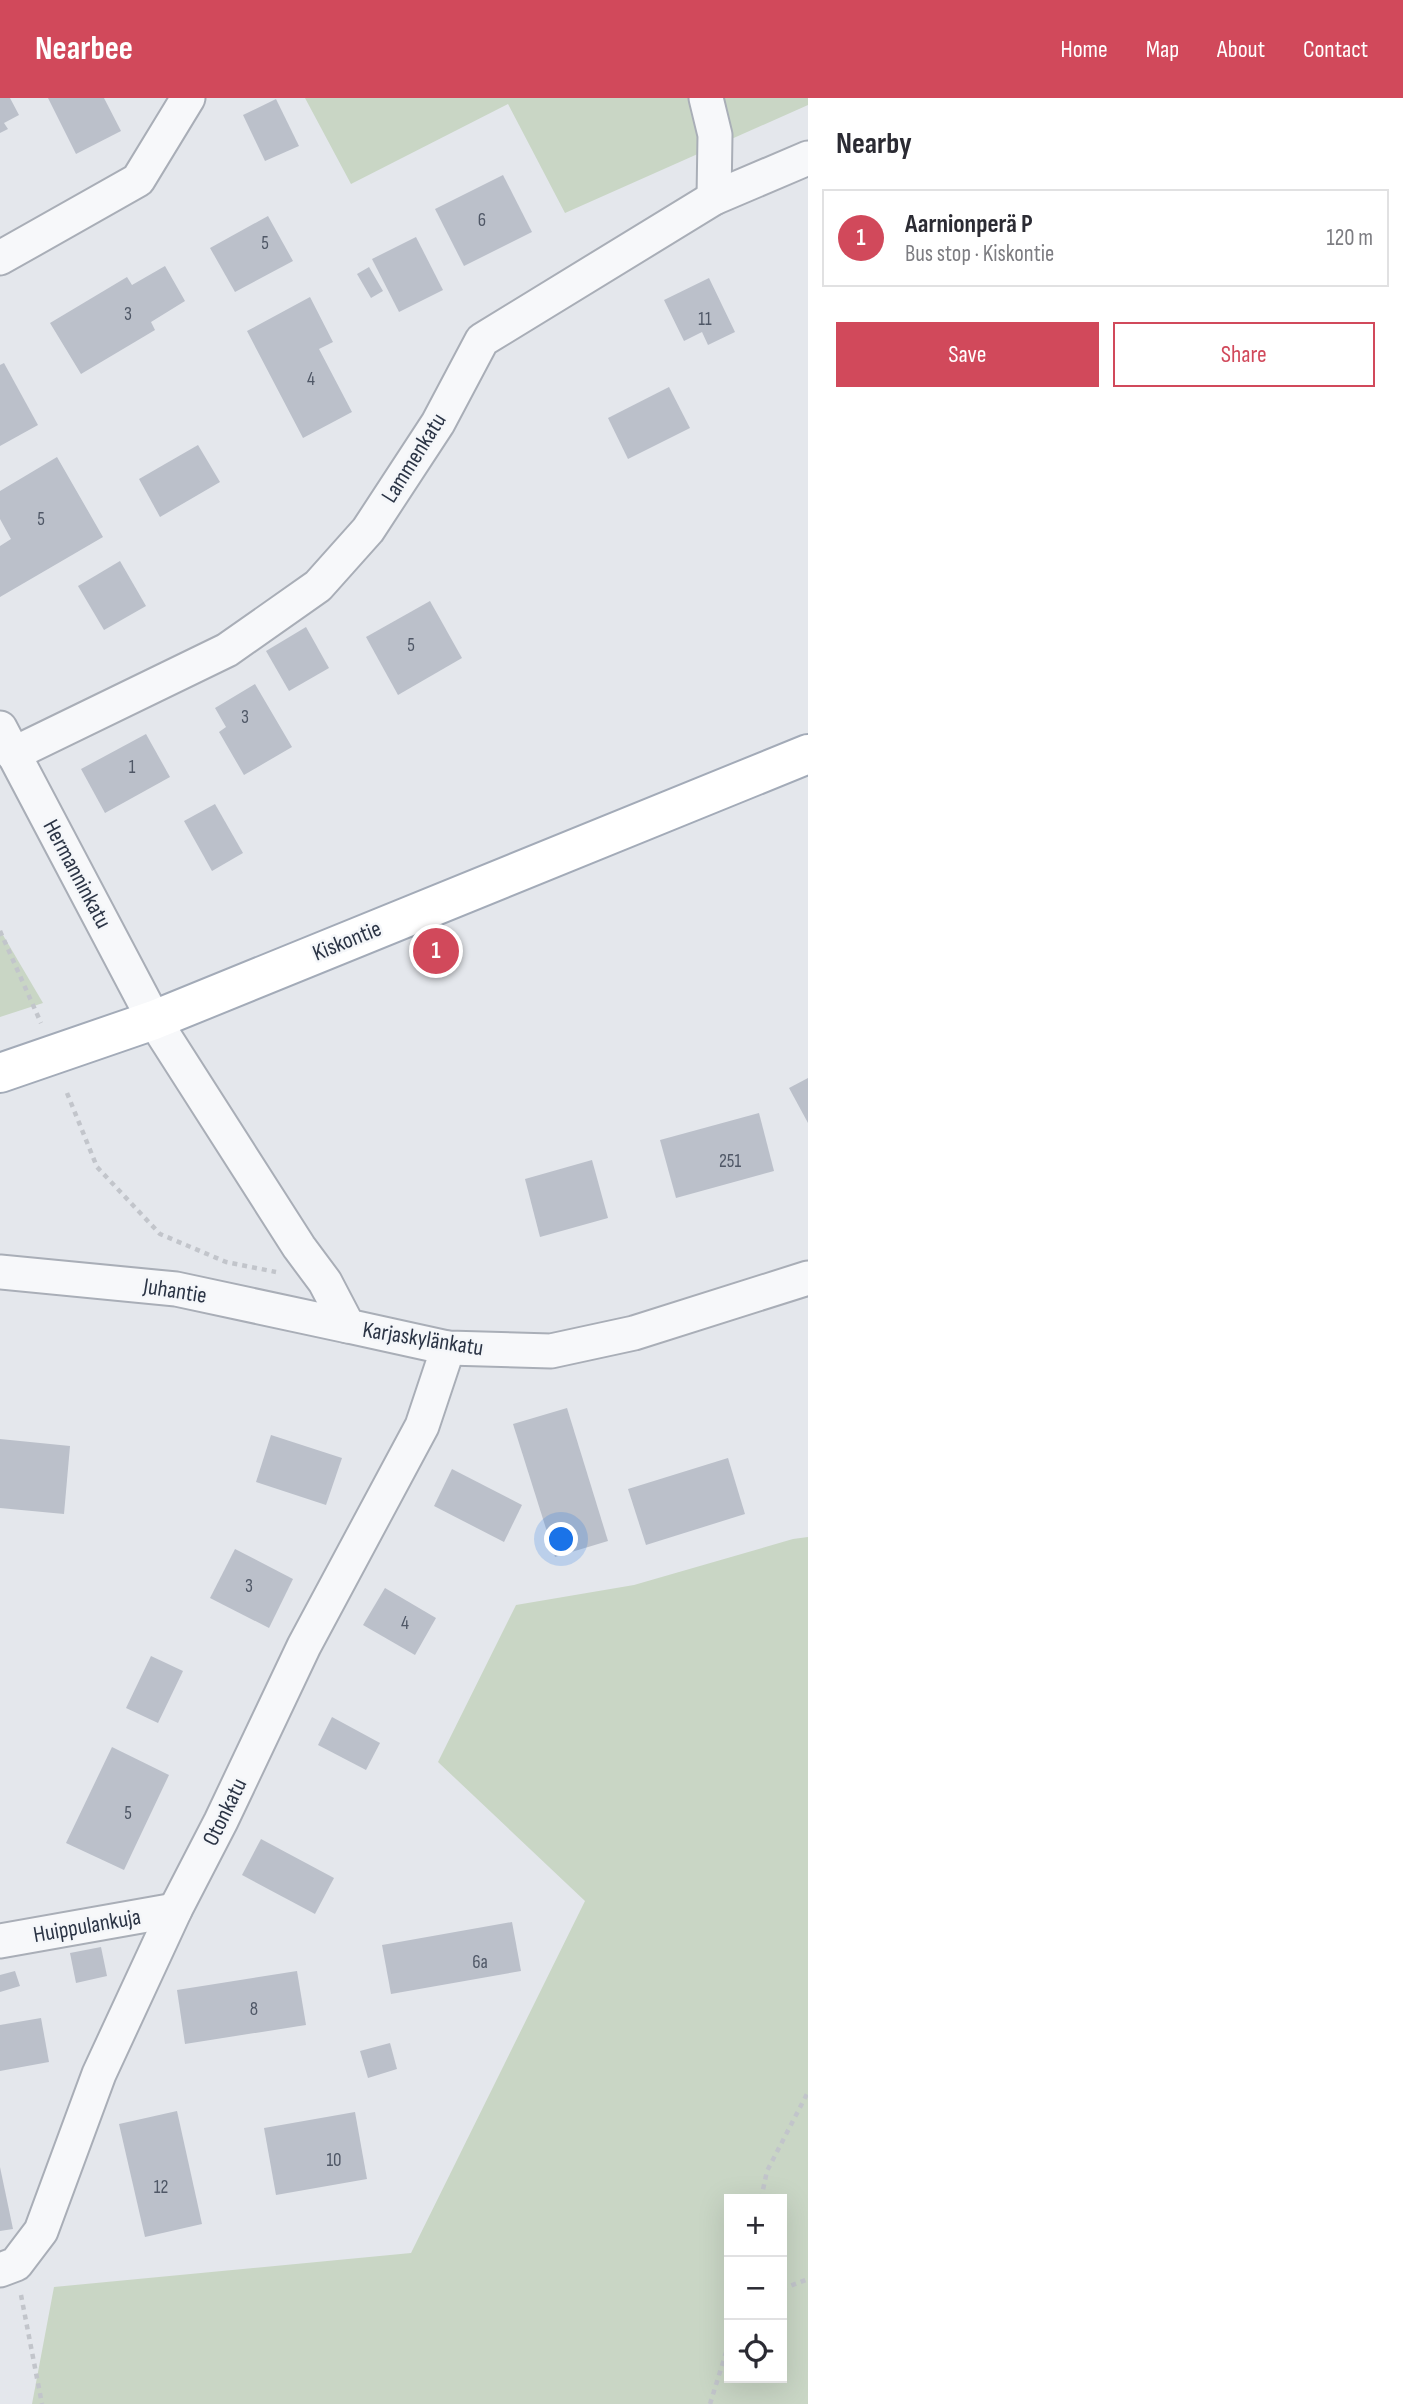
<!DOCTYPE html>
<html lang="en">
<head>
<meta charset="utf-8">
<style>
  body { margin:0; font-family:"Sofia Sans Condensed",sans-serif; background:#f2f2f3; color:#2b2b33 }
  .controls { position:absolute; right:21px; bottom:21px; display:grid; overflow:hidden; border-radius:0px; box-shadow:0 7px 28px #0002 }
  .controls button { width:63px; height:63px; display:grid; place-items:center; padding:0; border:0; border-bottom:2px solid #e1e1e2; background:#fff; color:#2b2b33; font:35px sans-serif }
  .you { position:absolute; left:562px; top:1442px; width:24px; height:24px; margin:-18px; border:5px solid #fff; border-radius:50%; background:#1a73e8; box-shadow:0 0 0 10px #1a73e833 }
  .badge { display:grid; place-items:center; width:46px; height:46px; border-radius:50%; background:#d1495b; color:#fff; font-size:23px; font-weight:700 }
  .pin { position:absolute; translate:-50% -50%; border:4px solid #fff; box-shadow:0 2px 7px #0006 }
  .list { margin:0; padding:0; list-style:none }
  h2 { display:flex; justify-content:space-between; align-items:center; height:91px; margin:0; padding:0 28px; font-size:30px }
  h2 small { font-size:23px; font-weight:400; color:#7c7c81 }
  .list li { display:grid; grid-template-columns:46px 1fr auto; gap:21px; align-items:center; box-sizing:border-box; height:98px; margin:0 14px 14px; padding:0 14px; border:2px solid #e1e1e2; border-radius:0px }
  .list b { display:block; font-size:26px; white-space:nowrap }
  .list p { margin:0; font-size:23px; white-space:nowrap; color:#7c7c81 }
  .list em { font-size:23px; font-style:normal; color:#7c7c81 }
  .actions { display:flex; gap:14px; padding:21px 28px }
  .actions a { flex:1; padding:16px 0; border:2px solid #d1495b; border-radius:0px; text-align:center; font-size:24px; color:#d1495b }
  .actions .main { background:#d1495b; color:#fff }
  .icon { flex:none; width:38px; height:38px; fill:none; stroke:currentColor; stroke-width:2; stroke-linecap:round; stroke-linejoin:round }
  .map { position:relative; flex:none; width:808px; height:2306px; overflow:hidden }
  header { display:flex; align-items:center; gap:42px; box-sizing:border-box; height:98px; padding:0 35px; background:#d1495b; color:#fff }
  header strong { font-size:33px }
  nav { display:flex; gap:38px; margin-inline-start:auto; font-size:24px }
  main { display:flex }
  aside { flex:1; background:#fff }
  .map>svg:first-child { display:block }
  .green { fill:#c9d6c5; fill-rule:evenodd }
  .building { fill:#bbc0ca }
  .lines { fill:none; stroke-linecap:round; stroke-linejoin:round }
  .minor-casing { stroke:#a9aeb7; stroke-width:37 }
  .major-casing { stroke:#a3abb8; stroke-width:42 }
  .path { stroke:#c2c5cb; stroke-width:4.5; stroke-dasharray:5 5; stroke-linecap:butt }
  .minor { stroke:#f7f8fa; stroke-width:33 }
  .major { stroke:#fff; stroke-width:38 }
  .labels { text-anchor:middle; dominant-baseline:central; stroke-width:5; stroke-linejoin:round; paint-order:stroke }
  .number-label { font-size:19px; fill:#4f5766 }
  .street-label { font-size:23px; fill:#2b3445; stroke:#f4f6f9 }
</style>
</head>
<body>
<header>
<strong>Nearbee</strong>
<nav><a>Home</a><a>Map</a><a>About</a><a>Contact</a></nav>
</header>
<main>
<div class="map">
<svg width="808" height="2306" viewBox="0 0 808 2306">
  <rect width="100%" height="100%" fill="#e4e7ec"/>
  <g class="green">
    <path d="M305,0H808V7L565,115L508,6L351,86Z"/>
    <path d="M0,832L43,905L0,919Z"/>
    <path d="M808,1439V2306H32L54,2189L411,2155L585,1803L438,1664L516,1507L634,1487L793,1441ZM729,2101H782V2280H729Z"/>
  </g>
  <g class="building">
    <path d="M0,0H10L19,17L4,25L8,31L0,35Z"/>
    <path d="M48,0H104L121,33L76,56Z"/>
    <path d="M276,1L299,48L265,63L243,17Z"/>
    <path d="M503,77L532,134L464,168L435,111Z"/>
    <path d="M268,118L293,163L235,194L210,150Z"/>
    <path d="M416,139L443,192L399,214L372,161Z"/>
    <path d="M165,168L185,203L151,224L155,232L81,276L50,225L127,179L132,187Z"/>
    <path d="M369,169L383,193L371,200L357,176Z"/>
    <path d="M709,180L735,234L708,247L702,234L684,243L664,202Z"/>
    <path d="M310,199L333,244L319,251L352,314L303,340L247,233Z"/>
    <path d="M4,265L38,327L0,348V267Z"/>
    <path d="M669,289L690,330L628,361L608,320Z"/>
    <path d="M198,347L220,384L160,419L139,381Z"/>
    <path d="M57,359L103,439L0,499V448L11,441L0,421V393Z"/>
    <path d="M120,463L146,508L104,532L78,488Z"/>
    <path d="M430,503L462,560L398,597L366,539Z"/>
    <path d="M306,529L329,570L289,593L266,553Z"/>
    <path d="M255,586L292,649L244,677L219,634L226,629L215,610Z"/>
    <path d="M146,636L170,679L105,715L81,671Z"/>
    <path d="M215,706L243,755L212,773L184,723Z"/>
    <path d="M808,980V1025L789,990Z"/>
    <path d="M759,1015L774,1073L676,1100L660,1042Z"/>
    <path d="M592,1062L608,1120L540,1139L525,1081Z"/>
    <path d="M567,1310L608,1443L555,1459L513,1326Z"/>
    <path d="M271,1337L342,1360L326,1407L256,1384Z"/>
    <path d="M0,1341L70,1348L64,1416L0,1410Z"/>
    <path d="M728,1360L745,1416L646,1447L628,1391Z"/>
    <path d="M452,1371L522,1407L504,1444L434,1408Z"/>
    <path d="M235,1451L293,1481L269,1530L210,1500Z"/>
    <path d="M385,1490L436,1520L415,1557L363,1527Z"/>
    <path d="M151,1558L183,1573L158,1625L126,1610Z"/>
    <path d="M332,1619L380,1645L366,1672L318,1647Z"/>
    <path d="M112,1649L169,1677L124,1772L66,1745Z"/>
    <path d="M261,1741L334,1780L315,1816L242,1777Z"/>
    <path d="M512,1824L521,1873L391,1896L382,1847Z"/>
    <path d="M101,1849L107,1878L76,1885L70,1855Z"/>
    <path d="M15,1873L20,1888L0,1894V1877Z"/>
    <path d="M297,1873L306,1927L185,1946L177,1892Z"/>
    <path d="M41,1920L49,1964L0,1973V1927Z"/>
    <path d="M390,1945L397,1971L368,1980L360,1953Z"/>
    <path d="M177,2013L202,2126L145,2139L119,2026Z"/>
    <path d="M355,2014L367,2081L276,2097L264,2030Z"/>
    <path d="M0,2069L13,2131L0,2133Z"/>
  </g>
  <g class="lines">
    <g class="minor-casing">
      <g id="minor">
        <path d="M706,0L715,37L714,100"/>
        <path d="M0,160L138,82L188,0"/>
        <path d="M0,630L154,922L299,1149L325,1184L348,1228L448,1250L551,1253L634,1235L808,1180"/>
        <path d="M13,656L227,552L318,488L368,432L438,325L482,242L714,100L808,60"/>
        <path d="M0,1174L176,1191L348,1228"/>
        <path d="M0,1843L175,1812"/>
        <path d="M0,2172L16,2166L41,2133L99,1976L175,1812L221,1723L304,1548L422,1328L448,1250"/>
      </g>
    </g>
    <g class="major-casing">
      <path id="major" d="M0,975L154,922L808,656"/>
    </g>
    <g class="path">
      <path d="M0,833L41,925"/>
      <path d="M67,995L97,1069L160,1136L226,1164L276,1174"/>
      <path d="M761,2101L767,2073L808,1994"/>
      <path d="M782,2191L808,2181"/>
      <path d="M21,2197L42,2306"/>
      <path d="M710,2306L729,2245"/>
    </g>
    <use href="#minor" class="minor"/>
    <use href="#major" class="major"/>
  </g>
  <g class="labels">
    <g class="number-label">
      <text x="482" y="122">6</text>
      <text x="265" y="145">5</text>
      <text x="128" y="216">3</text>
      <text x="705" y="221">11</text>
      <text x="311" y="281">4</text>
      <text x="41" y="421">5</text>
      <text x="411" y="547">5</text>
      <text x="245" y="619">3</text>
      <text x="132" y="669">1</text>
      <text x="730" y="1063">251</text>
      <text x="249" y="1488">3</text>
      <text x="405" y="1525">4</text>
      <text x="128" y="1715">5</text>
      <text x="480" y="1864">6a</text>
      <text x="254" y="1911">8</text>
      <text x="334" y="2062">10</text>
      <text x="161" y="2089">12</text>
    </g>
    <g class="street-label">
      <text transform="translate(414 360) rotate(-58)">Lammenkatu</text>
      <text transform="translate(77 776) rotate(62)">Hermanninkatu</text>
      <text transform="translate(347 843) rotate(-22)">Kiskontie</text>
      <text transform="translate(175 1193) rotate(9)">Juhantie</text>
      <text transform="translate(423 1241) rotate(9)">Karjaskylänkatu</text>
      <text transform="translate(225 1714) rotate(-64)">Otonkatu</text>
      <text transform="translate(87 1828) rotate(-10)">Huippulankuja</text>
    </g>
  </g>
</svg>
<div class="controls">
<button>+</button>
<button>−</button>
<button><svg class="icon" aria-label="locate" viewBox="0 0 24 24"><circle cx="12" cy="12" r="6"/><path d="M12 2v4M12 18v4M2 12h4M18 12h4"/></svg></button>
</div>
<div class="you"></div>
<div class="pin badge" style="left:436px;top:853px">1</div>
</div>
<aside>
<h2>Nearby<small></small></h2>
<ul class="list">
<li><span class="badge">1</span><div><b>Aarnionperä P</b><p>Bus stop · Kiskontie</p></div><em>120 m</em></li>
</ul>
<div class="actions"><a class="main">Save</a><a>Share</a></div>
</aside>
</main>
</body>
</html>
